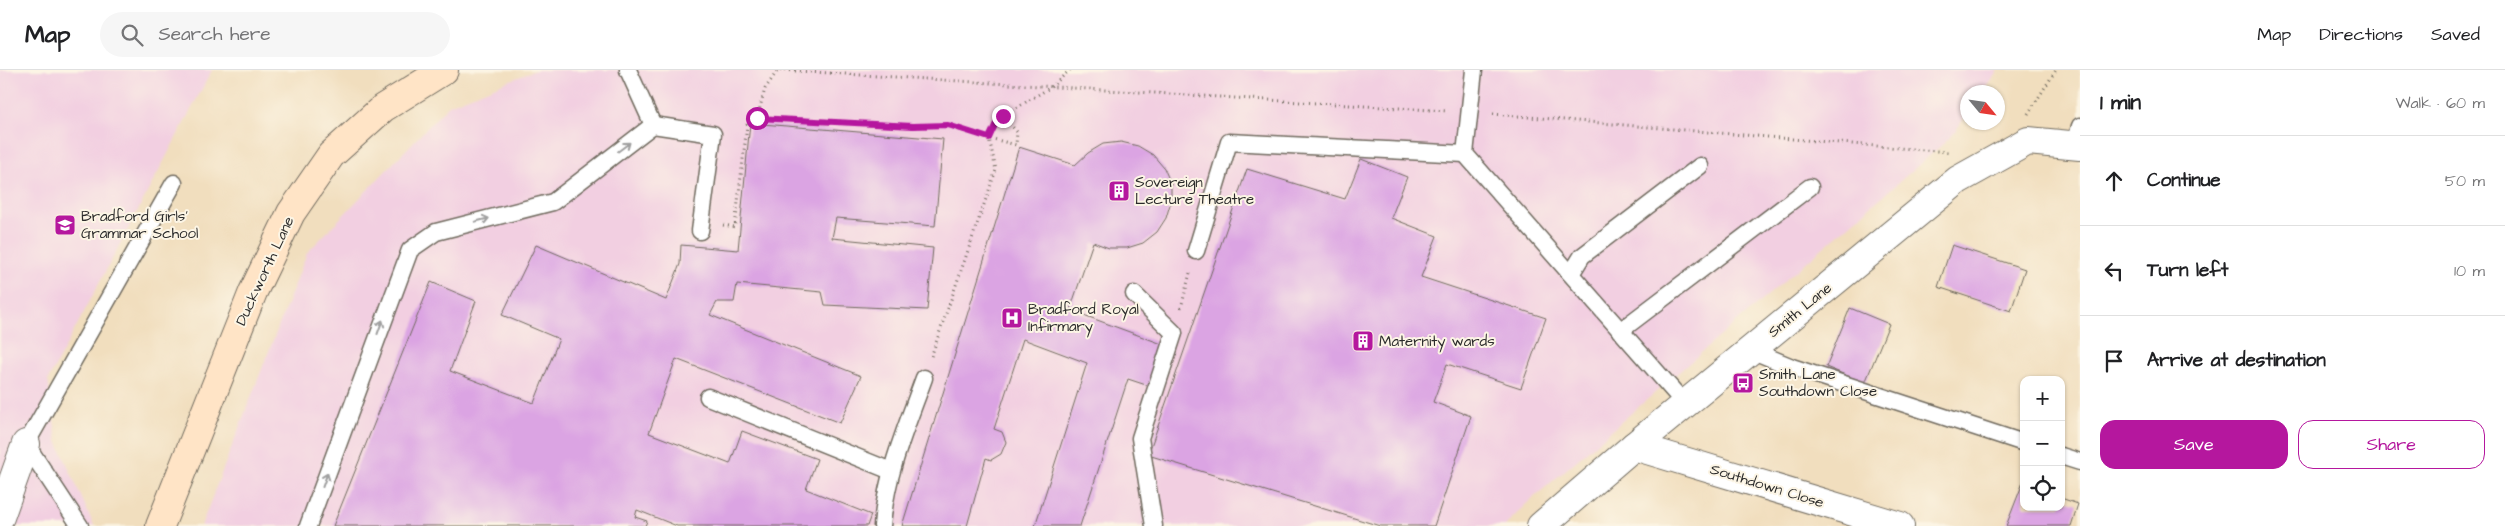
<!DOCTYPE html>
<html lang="en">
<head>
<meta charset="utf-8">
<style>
  body { margin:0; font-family:"Architects Daughter",sans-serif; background:#f6f6f6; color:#202124 }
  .controls { position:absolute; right:15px; bottom:15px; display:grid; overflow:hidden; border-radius:10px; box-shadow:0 1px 4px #0004 }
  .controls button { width:45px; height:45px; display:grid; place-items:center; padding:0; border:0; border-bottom:1px solid #e0e0e0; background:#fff; color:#202124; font:25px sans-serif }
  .compass { position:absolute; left:1960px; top:15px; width:45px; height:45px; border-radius:50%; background:#fff; box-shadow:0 1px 4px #0004; rotate:119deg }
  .stop { position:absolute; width:15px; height:15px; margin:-11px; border:4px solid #b5179e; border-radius:50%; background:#fff }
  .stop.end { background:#b5179e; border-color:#fff; box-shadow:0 1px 5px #0008 }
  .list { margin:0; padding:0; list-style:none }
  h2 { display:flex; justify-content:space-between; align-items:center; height:65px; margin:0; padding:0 20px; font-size:21px }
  h2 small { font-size:16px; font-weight:400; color:#757577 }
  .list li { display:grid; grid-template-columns:32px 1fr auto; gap:15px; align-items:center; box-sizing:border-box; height:90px; padding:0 20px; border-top:1px solid #e0e0e0 }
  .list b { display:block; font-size:19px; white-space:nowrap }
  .list em { font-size:16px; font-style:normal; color:#757577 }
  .actions { display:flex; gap:10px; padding:15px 20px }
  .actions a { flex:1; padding:11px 0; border:1px solid #b5179e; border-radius:15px; text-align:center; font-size:18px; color:#b5179e }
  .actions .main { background:#b5179e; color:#fff }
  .icon { flex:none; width:28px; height:28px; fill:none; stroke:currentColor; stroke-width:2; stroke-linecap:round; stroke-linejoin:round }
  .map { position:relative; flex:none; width:2080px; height:456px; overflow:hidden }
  header { display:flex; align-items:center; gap:30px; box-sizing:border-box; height:70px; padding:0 25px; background:#fff; border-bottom:1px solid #e0e0e0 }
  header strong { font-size:24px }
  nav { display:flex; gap:28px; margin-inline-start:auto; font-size:18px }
  .search { width:350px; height:45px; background:#f6f6f6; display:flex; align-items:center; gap:12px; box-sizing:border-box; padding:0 18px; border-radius:28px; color:#757577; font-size:19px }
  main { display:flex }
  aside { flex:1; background:#fff }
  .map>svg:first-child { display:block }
  .built { fill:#f2cfe1 }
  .building { fill:#dba4e3 }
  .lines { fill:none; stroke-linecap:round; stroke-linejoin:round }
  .lane-casing { stroke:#706a5e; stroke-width:19 }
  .street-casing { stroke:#706a5e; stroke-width:30 }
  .secondary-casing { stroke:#706a5e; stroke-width:30 }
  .path { stroke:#706a5e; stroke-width:3; stroke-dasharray:1 4; stroke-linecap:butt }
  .lane { stroke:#fff; stroke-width:16 }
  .street { stroke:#fff; stroke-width:28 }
  .secondary { stroke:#ffe4c6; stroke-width:28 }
  .oneway { stroke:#a0a0a0 }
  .route { stroke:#b5179e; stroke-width:6 }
  .labels { text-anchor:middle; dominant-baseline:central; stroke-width:4; stroke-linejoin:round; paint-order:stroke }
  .poi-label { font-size:15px; fill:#2b2b2b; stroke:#fcf5e5; text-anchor:start }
  .street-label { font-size:15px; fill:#2b2b2b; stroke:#fcf5e5 }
</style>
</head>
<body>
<header>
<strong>Map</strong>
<div class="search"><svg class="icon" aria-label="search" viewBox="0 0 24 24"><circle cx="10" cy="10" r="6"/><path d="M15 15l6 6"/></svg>Search here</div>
<nav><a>Map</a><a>Directions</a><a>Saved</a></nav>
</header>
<main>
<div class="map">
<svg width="2080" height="456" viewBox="0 0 2080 456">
  <rect width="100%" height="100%" fill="#fcf5e5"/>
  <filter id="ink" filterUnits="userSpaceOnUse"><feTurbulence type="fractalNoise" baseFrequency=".02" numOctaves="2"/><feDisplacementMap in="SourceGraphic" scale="10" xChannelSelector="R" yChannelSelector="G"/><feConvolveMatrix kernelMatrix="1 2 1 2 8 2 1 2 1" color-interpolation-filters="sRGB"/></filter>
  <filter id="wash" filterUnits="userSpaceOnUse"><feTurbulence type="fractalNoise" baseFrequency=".0096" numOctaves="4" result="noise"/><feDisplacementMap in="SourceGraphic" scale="20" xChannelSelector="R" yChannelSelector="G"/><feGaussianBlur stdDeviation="1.12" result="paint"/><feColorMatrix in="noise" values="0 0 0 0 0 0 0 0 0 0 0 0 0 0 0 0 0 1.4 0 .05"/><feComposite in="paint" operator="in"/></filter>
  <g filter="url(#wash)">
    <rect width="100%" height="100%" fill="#f1debe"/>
    <g class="built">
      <path d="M0,0H212L48,310L57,371L94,456H0Z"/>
      <path d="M536,0H1998L1982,22H1968L1967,44L1951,67L1525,435L1505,456H201L307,183L449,35Z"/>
    </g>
    <g id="blocks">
      <g class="building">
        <path d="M750,53L943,69L935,156L836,148L832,168L933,178L927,240L825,235L822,222L737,214L734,232H717L710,245L861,306L840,353L676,289L649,363L730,394L742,361L817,389L806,419L871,445L867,456H677L637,440L635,447L647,451L645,456H333L431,212L476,231L450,301L534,333L559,269L502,245L536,175L666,230L680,194L681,175L738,180Z"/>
        <path d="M1121,72L1138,76L1153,85L1164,98L1171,114V131L1166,148L1157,162L1143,173L1127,178H1109L1093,172L1070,240L1162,274L1149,316L1128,309L1080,456H1035L1087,293L1023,269L994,359L1002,362L1006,372L1001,384L991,390L986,388L967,456H902L1019,77L1075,95L1088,83L1103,74Z"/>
        <path d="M1361,89L1407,107L1391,148L1437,166L1421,207L1546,248L1521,318L1447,294L1433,332L1471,346L1434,456H1380L1148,385L1247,99L1345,129Z"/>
        <path d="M1952,175L2025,199L2011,241L1938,217Z"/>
        <path d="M1850,238L1889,254L1865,313L1826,297Z"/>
        <path d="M2024,410V437H2061V428L2078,434L2071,456H2006Z"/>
      </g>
    </g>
  </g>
  <g filter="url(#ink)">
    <use href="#blocks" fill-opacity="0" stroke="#706a5e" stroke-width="1"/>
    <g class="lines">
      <g class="lane-casing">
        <g id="lane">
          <path d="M1474,0L1465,84L1685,334"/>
          <path d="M653,55L713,64L700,161"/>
          <path d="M2075,75L2080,56"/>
          <path d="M1196,181L1229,72L1465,84"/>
          <path d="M1571,204L1582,186L1700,96"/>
          <path d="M1134,224L1174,263L1140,368L1154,456"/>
          <path d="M1620,261L1810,117"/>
          <path d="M1751,280L1792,297L2024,373"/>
          <path d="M708,327L891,401"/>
          <path d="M2061,386L2080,392"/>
          <path d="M80,456L26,374L174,113"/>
          <path d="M308,456L410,180L436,162L553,132L653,55L628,0"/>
          <path d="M882,456C886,403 906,358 924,308"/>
        </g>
      </g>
      <g class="street-casing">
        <g id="street">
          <path d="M1634,376L1900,456"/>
          <path d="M0,447L26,374"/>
          <path d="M1541,456L1634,376L1958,110L2028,71L2080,76"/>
        </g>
      </g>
      <g class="secondary-casing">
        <path id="secondary" d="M160,456L253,222L291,143L331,85L383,38L444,0"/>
      </g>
      <g class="path">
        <path d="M780,0L1447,41"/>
        <path d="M1493,44L1948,82"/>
        <path d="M2028,44L2056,0"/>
        <path d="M1003,46L1017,62L1016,75L989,68L998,49L1003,46L1051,17L1070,0"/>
        <path d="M757,48L765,19L778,0"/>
        <path d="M723,155L735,157L748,47L913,56L948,55L989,68L996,100L931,287"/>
        <path d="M1181,238L1190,203"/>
      </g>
      <use href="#lane" class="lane"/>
      <use href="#street" class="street"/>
      <use href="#secondary" class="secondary"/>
    </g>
    <defs><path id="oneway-shaft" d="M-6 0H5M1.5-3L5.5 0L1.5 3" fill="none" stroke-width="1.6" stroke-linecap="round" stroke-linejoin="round" transform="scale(1.25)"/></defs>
    <g class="oneway">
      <use href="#oneway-shaft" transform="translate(624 77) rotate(-37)"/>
      <use href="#oneway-shaft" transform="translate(482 150) rotate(-14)"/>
      <use href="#oneway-shaft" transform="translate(380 257) rotate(-70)"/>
      <use href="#oneway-shaft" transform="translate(325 410) rotate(-70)"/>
    </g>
  </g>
  <g class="lines" filter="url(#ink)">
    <path class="route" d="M757,48L913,56L948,55L989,68L998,49L1003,46"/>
  </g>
  <defs>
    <g id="building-square" transform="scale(1.125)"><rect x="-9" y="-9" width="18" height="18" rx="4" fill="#b5179e" stroke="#fcf5e5"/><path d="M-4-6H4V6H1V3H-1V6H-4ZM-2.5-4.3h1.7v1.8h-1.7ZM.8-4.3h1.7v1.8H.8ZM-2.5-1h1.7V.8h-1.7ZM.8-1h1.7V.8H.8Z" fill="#fff"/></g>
    <g id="school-square" transform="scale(1.125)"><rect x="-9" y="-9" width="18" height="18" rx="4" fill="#b5179e" stroke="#fcf5e5"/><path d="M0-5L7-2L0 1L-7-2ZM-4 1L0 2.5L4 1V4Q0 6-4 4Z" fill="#fff"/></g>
    <g id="hospital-square" transform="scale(1.125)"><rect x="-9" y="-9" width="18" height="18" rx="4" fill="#b5179e" stroke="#fcf5e5"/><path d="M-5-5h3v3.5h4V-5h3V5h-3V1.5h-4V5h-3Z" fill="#fff"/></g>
    <g id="bus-square" transform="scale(1.125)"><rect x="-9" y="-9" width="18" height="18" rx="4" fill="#b5179e" stroke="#fcf5e5"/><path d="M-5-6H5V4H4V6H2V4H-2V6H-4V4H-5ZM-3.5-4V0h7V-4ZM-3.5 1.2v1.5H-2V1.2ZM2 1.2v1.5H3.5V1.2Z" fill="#fff"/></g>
  </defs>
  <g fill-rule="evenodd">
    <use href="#building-square" x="1119" y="121"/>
    <use href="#school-square" x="65" y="155"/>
    <use href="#hospital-square" x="1012" y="248"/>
    <use href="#building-square" x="1363" y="271"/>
    <use href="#bus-square" x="1743" y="313"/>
  </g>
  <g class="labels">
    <g class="poi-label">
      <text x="1135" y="112">Sovereign<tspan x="1135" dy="17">Lecture Theatre</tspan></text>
      <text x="81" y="146">Bradford Girls'<tspan x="81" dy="17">Grammar School</tspan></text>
      <text x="1028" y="239">Bradford Royal<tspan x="1028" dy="17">Infirmary</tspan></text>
      <text x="1379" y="271">Maternity wards</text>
      <text x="1759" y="304">Smith Lane<tspan x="1759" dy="17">Southdown Close</tspan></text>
    </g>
    <g class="street-label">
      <text transform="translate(265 201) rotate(-65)">Duckworth Lane</text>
      <text transform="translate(1800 240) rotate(-39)">Smith Lane</text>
      <text transform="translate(1767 416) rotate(17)">Southdown Close</text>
    </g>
  </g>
</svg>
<div class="controls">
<button>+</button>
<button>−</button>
<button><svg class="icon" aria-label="locate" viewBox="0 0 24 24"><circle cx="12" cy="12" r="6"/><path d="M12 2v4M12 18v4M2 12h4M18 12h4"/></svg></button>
</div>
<svg class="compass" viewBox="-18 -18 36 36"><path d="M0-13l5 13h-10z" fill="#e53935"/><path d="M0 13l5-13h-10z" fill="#757577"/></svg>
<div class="stop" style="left:757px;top:48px"></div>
<div class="stop end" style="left:1003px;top:46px"></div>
</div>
<aside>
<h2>1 min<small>Walk · 60 m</small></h2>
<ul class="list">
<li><svg class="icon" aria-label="ahead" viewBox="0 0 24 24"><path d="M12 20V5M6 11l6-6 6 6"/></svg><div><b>Continue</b></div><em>50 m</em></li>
<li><svg class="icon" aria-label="left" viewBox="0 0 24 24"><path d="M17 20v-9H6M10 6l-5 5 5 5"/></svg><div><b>Turn left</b></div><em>10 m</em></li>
<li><svg class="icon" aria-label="arrive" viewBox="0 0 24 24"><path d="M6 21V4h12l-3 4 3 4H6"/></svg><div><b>Arrive at destination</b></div></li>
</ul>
<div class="actions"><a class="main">Save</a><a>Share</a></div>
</aside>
</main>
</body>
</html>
